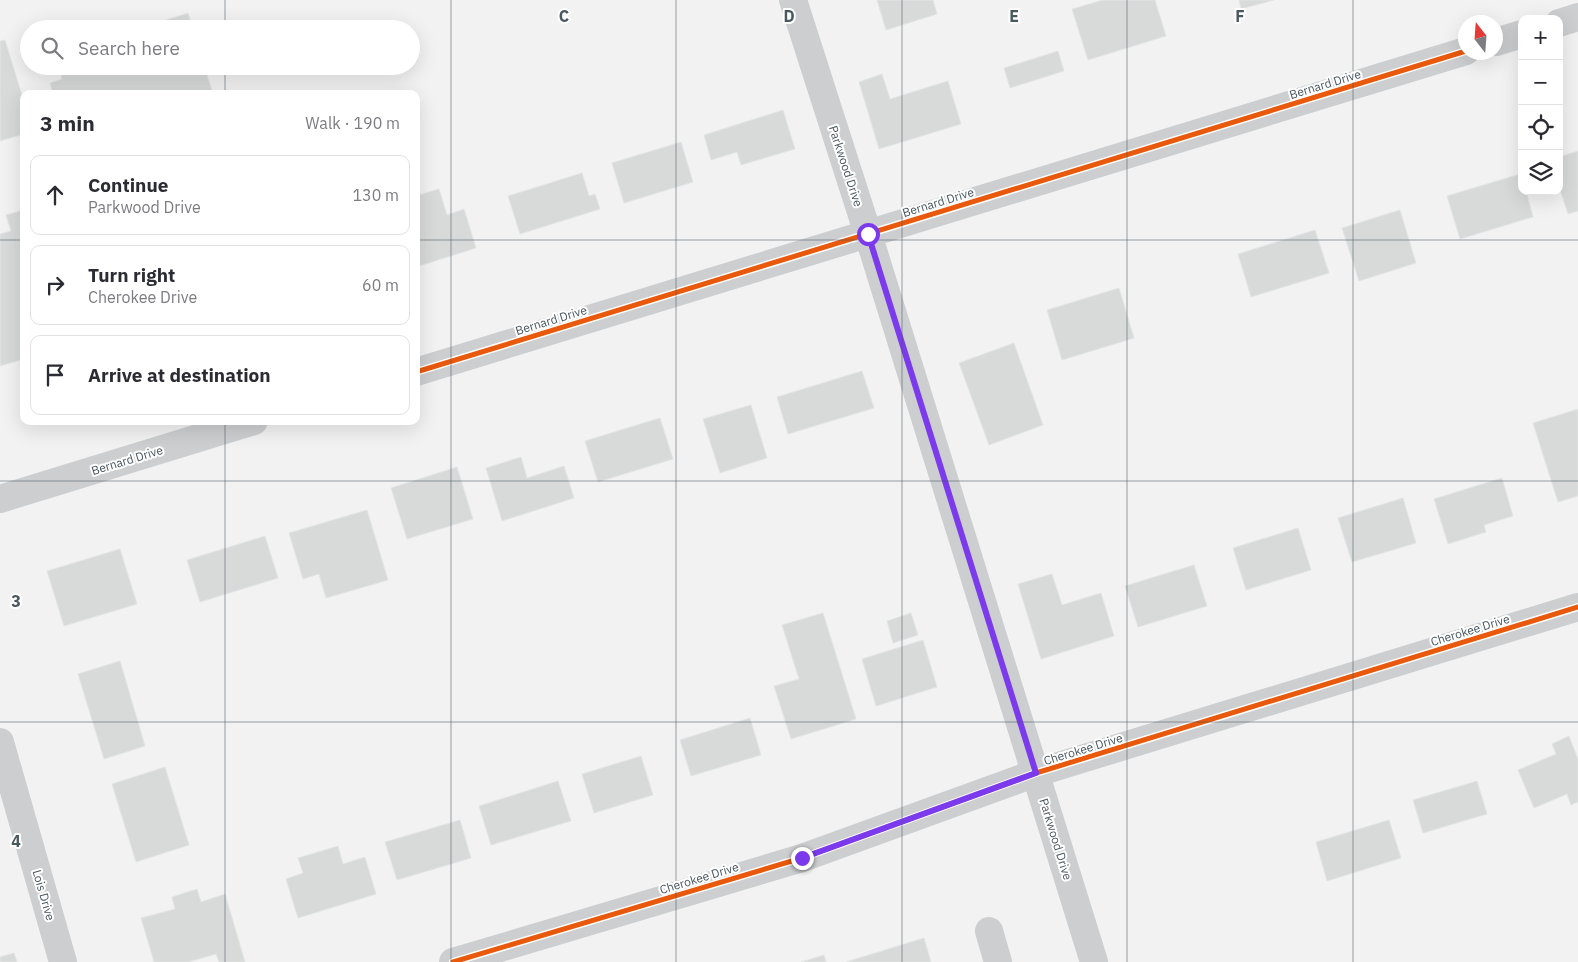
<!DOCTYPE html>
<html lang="en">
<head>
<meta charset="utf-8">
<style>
  body { margin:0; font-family:"IBM Plex Sans",sans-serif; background:#f7f7f7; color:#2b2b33 }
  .controls { position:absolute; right:15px; top:15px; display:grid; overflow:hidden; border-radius:10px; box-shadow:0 5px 20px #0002 }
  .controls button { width:45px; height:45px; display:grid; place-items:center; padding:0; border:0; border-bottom:1px solid #e1e1e2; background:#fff; color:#2b2b33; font:25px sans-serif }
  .compass { position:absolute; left:1458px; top:15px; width:45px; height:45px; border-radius:50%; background:#fff; box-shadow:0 5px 20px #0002; rotate:343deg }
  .stop { position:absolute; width:15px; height:15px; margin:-11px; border:4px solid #7c3aed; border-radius:50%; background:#fff }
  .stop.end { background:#7c3aed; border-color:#fff; box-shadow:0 1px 5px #0008 }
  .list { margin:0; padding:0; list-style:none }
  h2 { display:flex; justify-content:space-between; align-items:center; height:65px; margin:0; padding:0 20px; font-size:21px }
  h2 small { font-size:16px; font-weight:400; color:#7c7c81 }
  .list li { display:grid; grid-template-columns:32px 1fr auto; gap:15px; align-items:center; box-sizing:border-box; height:80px; margin:0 10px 10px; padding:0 10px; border:1px solid #e1e1e2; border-radius:10px }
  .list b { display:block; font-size:19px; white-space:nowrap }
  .list p { margin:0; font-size:16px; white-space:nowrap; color:#7c7c81 }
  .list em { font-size:16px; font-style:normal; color:#7c7c81 }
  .icon { flex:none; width:28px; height:28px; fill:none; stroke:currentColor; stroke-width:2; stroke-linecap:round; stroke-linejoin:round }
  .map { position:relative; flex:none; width:1578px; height:962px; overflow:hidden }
  .search { position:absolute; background:#fff; box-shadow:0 5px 20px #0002; left:20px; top:20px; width:400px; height:55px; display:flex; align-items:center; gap:12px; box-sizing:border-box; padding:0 18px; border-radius:28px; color:#7c7c81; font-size:19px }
  .panel { position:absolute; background:#fff; box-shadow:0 5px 20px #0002; left:20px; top:90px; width:400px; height:335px; border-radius:10px }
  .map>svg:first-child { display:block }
  .building { fill:#d8dada; stroke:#e3e4e5 }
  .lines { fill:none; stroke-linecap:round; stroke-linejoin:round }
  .minor { stroke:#ccced0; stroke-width:28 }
  .cycleway-casing { stroke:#fff; stroke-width:8 }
  .cycleway { stroke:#e8590c; stroke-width:5 }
  .route { stroke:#7c3aed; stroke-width:6 }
  .grid { fill:none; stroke:#49575f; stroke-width:1; stroke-opacity:0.55 }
  .labels { text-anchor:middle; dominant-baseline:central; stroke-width:4; stroke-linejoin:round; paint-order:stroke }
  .street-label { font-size:12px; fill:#49575f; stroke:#fff }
  .grid-label { font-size:16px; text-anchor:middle; font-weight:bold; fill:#49575f; stroke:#fff; stroke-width:4; stroke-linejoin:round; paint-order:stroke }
</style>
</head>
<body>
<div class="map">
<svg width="1578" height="962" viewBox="0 0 1578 962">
  <rect width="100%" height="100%" fill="#f2f2f2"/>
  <g class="building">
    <path d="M877,0H933L937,14L886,30Z"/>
    <path d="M1103,0H1155L1166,36L1088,60L1072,9Z"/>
    <path d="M1239,0H1274L1241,9Z"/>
    <path d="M188,13L193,29H138Z"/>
    <path d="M5,40L24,102V134L0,141V41Z"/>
    <path d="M1058,51L1064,71L1010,88L1004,68Z"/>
    <path d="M58,66H204L213,94H53L50,83L62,79Z"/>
    <path d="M882,74L890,99L948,81L961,124L879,149L859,82Z"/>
    <path d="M783,110L795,149L741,165L737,152L711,160L704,135Z"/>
    <path d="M681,142L693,182L624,203L612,163Z"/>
    <path d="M1578,151V211L1568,214L1559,186V157Z"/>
    <path d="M582,173L589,196L595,194L600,209L520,234L508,196Z"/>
    <path d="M1520,174L1522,191H1526L1533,217L1460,239L1447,196Z"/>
    <path d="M439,189L447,215L464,209L476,248L416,267V221L420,220L416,208V196Z"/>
    <path d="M24,210V359L0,366V234L11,231L6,215Z"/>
    <path d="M1400,210L1416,263L1359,281L1342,228Z"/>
    <path d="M1315,230L1329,273L1251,297L1238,254Z"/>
    <path d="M1119,288L1134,338L1062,360L1047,310Z"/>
    <path d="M1014,343L1043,425L989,445L959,363Z"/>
    <path d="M862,371L874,408L788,434L777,397Z"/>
    <path d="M751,405L767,458L720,473L703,419Z"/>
    <path d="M1578,409V496L1558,502L1533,423Z"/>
    <path d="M660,418L673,459L598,482L585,441Z"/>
    <path d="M521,457L527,478L564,466L574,498L502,521L486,468Z"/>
    <path d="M457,467L473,519L407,539L391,488Z"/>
    <path d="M1502,478L1513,516L1484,525L1486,532L1448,544L1434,499Z"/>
    <path d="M1403,498L1416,543L1352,562L1338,518Z"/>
    <path d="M367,510L388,580L326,598L319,574L303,579L289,533Z"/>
    <path d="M1298,528L1311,570L1246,590L1233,548Z"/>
    <path d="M265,536L278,578L200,602L187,560Z"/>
    <path d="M120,549L137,604L64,626L47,571Z"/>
    <path d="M1194,565L1207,606L1138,627L1125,586Z"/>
    <path d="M1052,574L1062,605L1101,593L1114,636L1041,659L1018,584Z"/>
    <path d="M823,613L856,719L791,739L774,686L799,679L782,625Z"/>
    <path d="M911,613L918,635L893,643L887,621Z"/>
    <path d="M923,640L937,687L876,706L862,659Z"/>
    <path d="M120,661L145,746L104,759L78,674Z"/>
    <path d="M750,718L761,755L691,776L680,740Z"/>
    <path d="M1569,736L1578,759V802L1571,805L1567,794L1534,808L1518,770L1556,754L1552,744Z"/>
    <path d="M641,756L653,795L594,813L582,774Z"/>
    <path d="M165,767L189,845L136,862L112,784Z"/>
    <path d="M558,781L571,821L491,845L479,806Z"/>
    <path d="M1477,781L1487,814L1423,833L1413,800Z"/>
    <path d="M460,820L471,858L397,880L385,842Z"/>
    <path d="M1389,820L1401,858L1327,881L1316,842Z"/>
    <path d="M338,846L343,864L365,857L376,894L298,918L286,879L303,873L298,858Z"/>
    <path d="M197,889L201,902L225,894L245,962H219L216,954L188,962H154L141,918L175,909L172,897Z"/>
    <path d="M924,938L931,962H846Z"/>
    <path d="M14,953L17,962H0V957Z"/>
    <path d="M824,955L826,962H801Z"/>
  </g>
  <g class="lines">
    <g class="minor">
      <path d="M793,0L868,234L1094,962"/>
      <path d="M1559,23L1578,17"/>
      <path d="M1496,42L1522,34"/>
      <path d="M416,372L1466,51"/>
      <path d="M0,499L254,421"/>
      <path d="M0,742L63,962"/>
      <path d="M989,931L998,962"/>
      <path d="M453,962L802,858L1036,773L1578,607"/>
    </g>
    <g class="cycleway-casing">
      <g id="cycleway">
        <path d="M416,372L1466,51"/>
        <path d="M453,962L802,858L1036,773L1578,607"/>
      </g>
    </g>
    <use href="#cycleway" class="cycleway"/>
  </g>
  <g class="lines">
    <path class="route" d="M802,858L1036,773L868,234"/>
  </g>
  <path class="grid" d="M225,0V29M451,0V962M676,0V962M902,0V962M1127,0V962M1353,0V962M225,66V94M0,240H24M416,240H1578M225,421V962M0,481H1578M0,722H1578"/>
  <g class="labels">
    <g class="street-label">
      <text transform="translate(1325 84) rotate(-17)">Bernard Drive</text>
      <text transform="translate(846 166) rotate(72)">Parkwood Drive</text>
      <text transform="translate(938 202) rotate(-17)">Bernard Drive</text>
      <text transform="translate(551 320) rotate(-17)">Bernard Drive</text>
      <text transform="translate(127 460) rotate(-17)">Bernard Drive</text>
      <text transform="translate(1470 630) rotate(-17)">Cherokee Drive</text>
      <text transform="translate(1083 749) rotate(-17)">Cherokee Drive</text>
      <text transform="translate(1056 839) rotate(73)">Parkwood Drive</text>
      <text transform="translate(699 878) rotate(-17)">Cherokee Drive</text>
      <text transform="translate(44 895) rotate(74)">Lois Drive</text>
    </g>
  </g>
  <g class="grid-label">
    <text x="564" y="22">C</text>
    <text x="789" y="22">D</text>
    <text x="1014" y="22">E</text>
    <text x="1240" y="22">F</text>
    <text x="16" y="607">3</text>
    <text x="16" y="847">4</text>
  </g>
</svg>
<div class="controls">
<button>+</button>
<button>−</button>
<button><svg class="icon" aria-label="locate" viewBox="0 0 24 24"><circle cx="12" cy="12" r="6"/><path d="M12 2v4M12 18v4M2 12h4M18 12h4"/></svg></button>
<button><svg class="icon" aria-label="layers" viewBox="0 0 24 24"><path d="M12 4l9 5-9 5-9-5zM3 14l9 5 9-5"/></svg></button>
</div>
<svg class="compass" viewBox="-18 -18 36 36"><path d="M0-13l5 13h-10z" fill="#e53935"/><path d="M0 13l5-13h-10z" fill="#7c7c81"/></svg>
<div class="stop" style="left:868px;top:234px"></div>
<div class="stop end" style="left:802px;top:858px"></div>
<div class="search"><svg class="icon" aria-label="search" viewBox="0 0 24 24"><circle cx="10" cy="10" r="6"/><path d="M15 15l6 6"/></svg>Search here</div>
<section class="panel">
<h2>3 min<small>Walk · 190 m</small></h2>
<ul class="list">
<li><svg class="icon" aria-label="ahead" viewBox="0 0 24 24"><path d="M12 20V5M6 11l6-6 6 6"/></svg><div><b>Continue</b><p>Parkwood Drive</p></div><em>130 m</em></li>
<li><svg class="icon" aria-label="right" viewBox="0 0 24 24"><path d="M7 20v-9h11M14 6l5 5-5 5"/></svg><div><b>Turn right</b><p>Cherokee Drive</p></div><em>60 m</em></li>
<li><svg class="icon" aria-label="arrive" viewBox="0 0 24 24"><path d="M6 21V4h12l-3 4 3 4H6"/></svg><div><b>Arrive at destination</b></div></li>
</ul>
</section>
</div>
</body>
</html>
